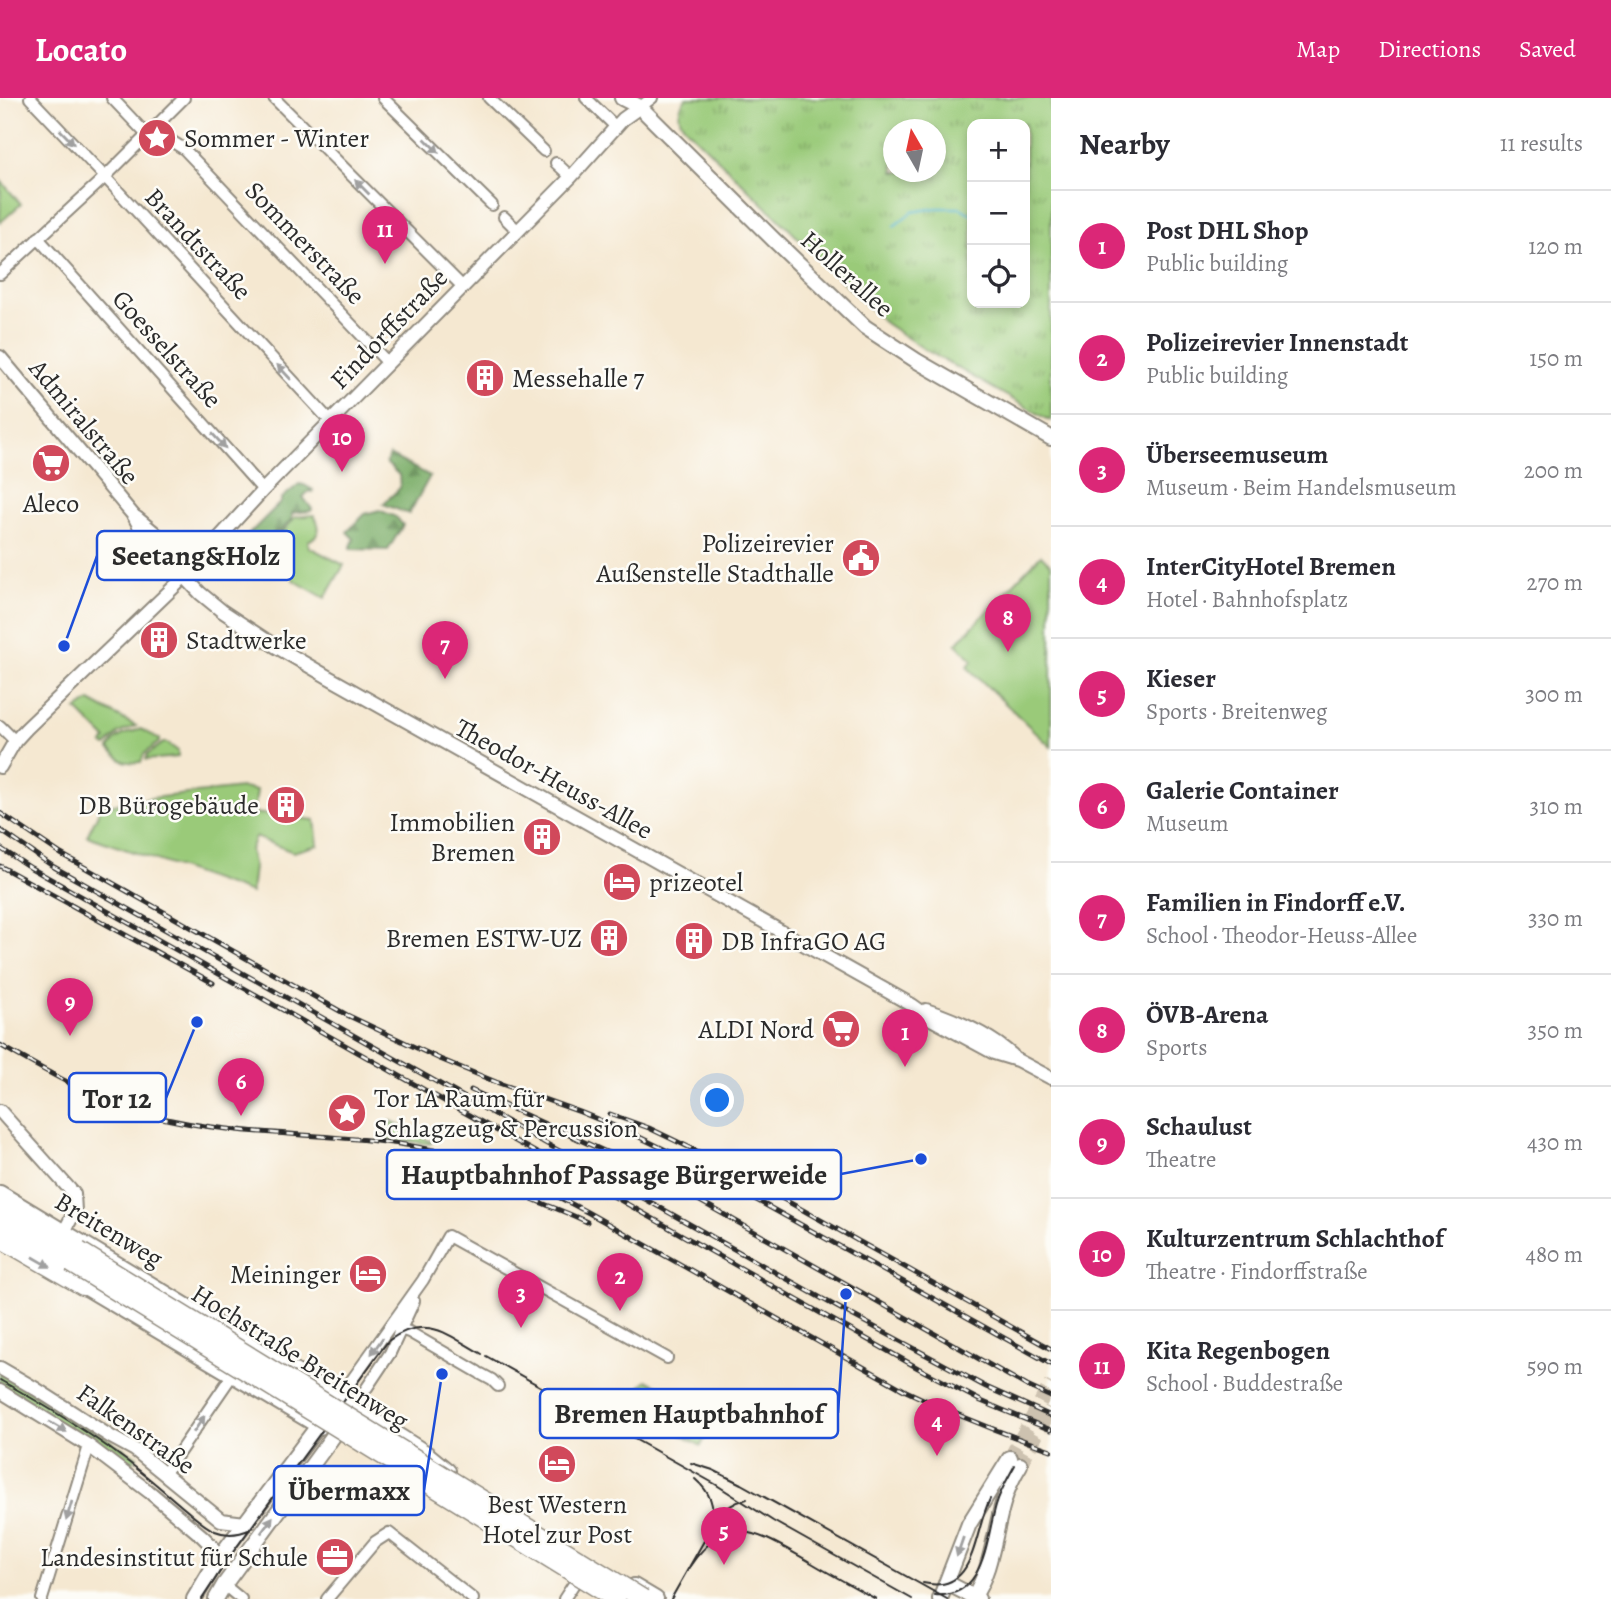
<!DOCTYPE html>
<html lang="en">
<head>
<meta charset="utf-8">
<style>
  body { margin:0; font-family:Alegreya,serif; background:#f2f2f3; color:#2b2b33 }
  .controls { position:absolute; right:21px; top:21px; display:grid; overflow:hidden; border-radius:14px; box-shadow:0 4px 10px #0003 }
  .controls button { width:63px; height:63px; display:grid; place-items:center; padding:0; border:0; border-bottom:2px solid #e1e1e2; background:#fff; color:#2b2b33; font:35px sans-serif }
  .compass { position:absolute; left:883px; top:21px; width:63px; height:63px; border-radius:50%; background:#fff; box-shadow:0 4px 10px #0003; rotate:351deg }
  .you { position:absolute; left:718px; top:1003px; width:24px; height:24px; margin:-18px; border:5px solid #fff; border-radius:50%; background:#1a73e8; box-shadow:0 0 0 10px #1a73e833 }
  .badge { display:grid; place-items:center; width:46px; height:46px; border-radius:50%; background:#db2777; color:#fff; font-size:23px; font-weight:700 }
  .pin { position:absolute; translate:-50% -58px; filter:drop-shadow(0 2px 4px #0008) }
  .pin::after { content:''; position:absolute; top:37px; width:24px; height:21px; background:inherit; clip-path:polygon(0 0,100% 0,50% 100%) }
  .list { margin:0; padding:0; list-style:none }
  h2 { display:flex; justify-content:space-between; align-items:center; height:91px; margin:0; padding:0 28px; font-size:30px }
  h2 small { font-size:23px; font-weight:400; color:#7c7c81 }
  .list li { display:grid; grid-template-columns:46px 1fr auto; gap:21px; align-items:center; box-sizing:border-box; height:112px; padding:0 28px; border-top:2px solid #e1e1e2 }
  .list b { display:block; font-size:26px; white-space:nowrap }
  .list p { margin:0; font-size:23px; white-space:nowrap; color:#7c7c81 }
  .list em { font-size:23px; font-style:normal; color:#7c7c81 }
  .icon { flex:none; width:38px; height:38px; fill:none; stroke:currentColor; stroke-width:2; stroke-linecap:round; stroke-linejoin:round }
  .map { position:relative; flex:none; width:1051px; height:1501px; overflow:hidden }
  header { display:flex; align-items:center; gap:42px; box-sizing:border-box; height:98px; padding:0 35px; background:#db2777; color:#fff }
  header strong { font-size:33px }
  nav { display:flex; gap:38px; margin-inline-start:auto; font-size:24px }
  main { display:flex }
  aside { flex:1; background:#fff }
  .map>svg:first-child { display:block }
  .green { fill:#9aca79; stroke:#627a52; stroke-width:2 }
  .forest { fill:url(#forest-firs); stroke:#536c4a; stroke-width:2 }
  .park { fill:url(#park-tufts); stroke:#627a52; stroke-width:2; fill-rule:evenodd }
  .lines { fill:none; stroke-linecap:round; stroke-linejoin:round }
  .stream { stroke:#49b1c7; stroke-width:2.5 }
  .secondary-tunnel { stroke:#cdc2b0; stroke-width:14; stroke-dasharray:14 7; stroke-linecap:butt }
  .minor-casing { stroke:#908a7e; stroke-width:14 }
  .tertiary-casing { stroke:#908a7e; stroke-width:16 }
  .secondary-casing { stroke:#908a7e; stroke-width:18 }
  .trunk-casing { stroke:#908a7e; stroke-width:21 }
  .minor { stroke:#fff; stroke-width:10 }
  .tertiary { stroke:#fff; stroke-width:12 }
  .secondary { stroke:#fff; stroke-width:14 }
  .trunk { stroke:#fff; stroke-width:18 }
  .tram { stroke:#2b2b2b; stroke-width:2 }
  .rail-casing { stroke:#2b2b2b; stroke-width:5 }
  .rail { stroke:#fdfcf7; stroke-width:2.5; stroke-dasharray:8; stroke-linecap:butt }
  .trunk-bridge-casing { stroke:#908a7e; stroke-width:21; stroke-linecap:butt }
  .trunk-bridge { stroke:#fff; stroke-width:18 }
  .oneway { fill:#a0a0a0 }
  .labels { text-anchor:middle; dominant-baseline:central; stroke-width:5; stroke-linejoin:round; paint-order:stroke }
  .poi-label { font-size:26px; fill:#2b2b2b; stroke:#fdfcf7; text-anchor:end }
  .street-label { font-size:26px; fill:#2b2b2b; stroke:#fdfcf7 }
  .leader { fill:none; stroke:#1d4ed8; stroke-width:2.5 }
  .callout-dot { fill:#1d4ed8; stroke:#fdfcf7; stroke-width:2.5 }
  .callout { fill:#fdfcf7; stroke:#1d4ed8; stroke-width:2.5 }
  .callout-label { font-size:28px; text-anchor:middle; font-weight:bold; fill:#2b2b2b }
</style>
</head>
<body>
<header>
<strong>Locato</strong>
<nav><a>Map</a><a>Directions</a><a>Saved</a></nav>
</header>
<main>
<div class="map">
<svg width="1051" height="1501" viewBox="0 0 1051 1501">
  <defs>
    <pattern id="forest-firs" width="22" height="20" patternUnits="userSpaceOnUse" patternTransform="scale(1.75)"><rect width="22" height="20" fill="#7bae69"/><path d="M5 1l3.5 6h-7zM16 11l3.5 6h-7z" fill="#658e57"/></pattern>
    <pattern id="park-tufts" width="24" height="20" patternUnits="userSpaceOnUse" patternTransform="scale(1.75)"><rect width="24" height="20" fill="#9aca79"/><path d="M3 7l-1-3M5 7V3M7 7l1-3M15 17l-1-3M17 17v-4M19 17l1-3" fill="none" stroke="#7ea463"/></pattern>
  </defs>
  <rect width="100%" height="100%" fill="#fdfcf7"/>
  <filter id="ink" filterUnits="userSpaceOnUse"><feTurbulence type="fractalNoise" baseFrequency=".0143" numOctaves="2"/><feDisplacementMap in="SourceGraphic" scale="14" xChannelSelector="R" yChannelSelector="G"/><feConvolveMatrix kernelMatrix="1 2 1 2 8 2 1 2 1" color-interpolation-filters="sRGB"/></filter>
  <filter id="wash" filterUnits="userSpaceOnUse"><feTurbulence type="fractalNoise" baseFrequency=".00686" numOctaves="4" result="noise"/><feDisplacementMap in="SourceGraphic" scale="28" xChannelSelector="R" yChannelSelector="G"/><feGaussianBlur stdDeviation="1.57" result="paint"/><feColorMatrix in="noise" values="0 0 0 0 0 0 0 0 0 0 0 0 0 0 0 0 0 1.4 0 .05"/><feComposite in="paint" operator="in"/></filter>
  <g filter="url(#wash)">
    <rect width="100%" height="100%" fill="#f5e8d1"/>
    <g class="green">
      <path d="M1,83L21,106L1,124L0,122Z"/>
      <path d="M314,417C321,429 321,437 308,443L309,449L344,467L325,500L293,482V476L289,477L286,473L290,470L268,466L256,456L277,434H283L295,419Z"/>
      <path d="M1041,457L1051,467V649L967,569L973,562L956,546Z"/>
      <path d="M90,603L136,628L119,635L106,648L103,646L106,641L77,612Z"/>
      <path d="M141,631L159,641V644L144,656L141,664C121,666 122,662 109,651C115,637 128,635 141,631Z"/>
      <path d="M163,645H167L178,653V659L146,662L147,657Z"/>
      <path d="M241,690L257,692L254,715L315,722L318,747L293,754L255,739L250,752L254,769L251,795L87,738L102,707L118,706L152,700Z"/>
      <path d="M391,1023L432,1044L430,1046L382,1040Z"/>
      <path d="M0,1274L137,1359L127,1371L0,1288Z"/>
      <path d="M647,1282L716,1320L701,1348L631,1309C633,1298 638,1289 647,1282Z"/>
    </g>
    <g class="forest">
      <path d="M389,357L430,378L409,416L383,406L400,390L399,377L386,365Z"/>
      <path d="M299,386L304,387L313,392L312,394L309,393L303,399L312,411L311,413L292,415V422L285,428L283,433H276L254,456L223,462L281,404V401Z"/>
      <path d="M379,412L396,419L403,427L388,452L350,451L354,441L347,434L365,416Z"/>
    </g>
    <path class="park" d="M686,0H1051V323L924,251L885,225L684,28C676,18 679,9 686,0ZM972,26H1025V205H972ZM894,32H936V74H894Z"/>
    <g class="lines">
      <path class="stream" d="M894,128L912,114L936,110H961L972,117"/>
    </g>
  </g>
  <g filter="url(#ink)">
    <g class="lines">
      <g class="secondary-tunnel">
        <path d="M1010,1360L1051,1285"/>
        <path d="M1020,1367L1051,1311"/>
      </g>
      <g class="minor-casing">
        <g id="minor">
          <path d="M30,0L105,79L331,324"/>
          <path d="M112,0L147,37"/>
          <path d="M274,0L463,189"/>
          <path d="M383,0L492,107"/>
          <path d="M489,0L544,53"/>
          <path d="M586,0L616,29"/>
          <path d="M640,9L652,0"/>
          <path d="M157,29L168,41L184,51L388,265"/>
          <path d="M556,65L571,79"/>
          <path d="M504,119L518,133"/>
          <path d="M38,140L263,392"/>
          <path d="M0,176L105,79L184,0"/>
          <path d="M0,628L15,643"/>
          <path d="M397,1230L409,1234L478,1274"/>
          <path d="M481,1276L492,1282L498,1288"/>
          <path d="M339,1300L423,1182L448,1138L667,1260"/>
          <path d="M354,1309L390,1255L414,1203"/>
          <path d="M165,1375L233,1276"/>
          <path d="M224,1487L241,1501"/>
          <path d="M42,1501L89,1348"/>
          <path d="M327,1501L375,1444L389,1435L473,1501"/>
          <path d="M564,1501L581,1475"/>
        </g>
      </g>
      <g class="tertiary-casing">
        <g id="tertiary">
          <path d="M0,259L134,418L147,443L169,470L184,478L200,495L222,513L275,548L328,579L912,907L933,922L994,955L1017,962L1051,980"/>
          <path d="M137,420L155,435L178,462L184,478"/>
          <path d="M0,669L15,643L26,631L176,487L263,392L571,79L623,21L640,9"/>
          <path d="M926,912C956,922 988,936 1012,957"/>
          <path d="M0,1013L74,1096L75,1113L64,1134"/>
          <path d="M0,1270L36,1291L111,1339L135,1352L221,1422L245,1425"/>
          <path d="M0,1293L89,1348L152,1396L202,1438L212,1448L218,1461"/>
        </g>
      </g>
      <g class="secondary-casing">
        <g id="secondary">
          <path d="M622,0L640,9L774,142L865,229L917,263L1051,340"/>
          <path d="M0,1095L344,1303L426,1355L448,1373"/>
          <path d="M83,1188L320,1329"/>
          <path d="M947,1485L978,1501"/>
          <path d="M634,1488L656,1501"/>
          <path d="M194,1501L218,1461L324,1320"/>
          <path d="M216,1501L224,1487L345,1322"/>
          <path d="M940,1501L969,1426L1010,1360"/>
          <path d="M972,1501C992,1473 994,1434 1004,1402C1008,1389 1013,1378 1020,1367"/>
        </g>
      </g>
      <g class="trunk-casing">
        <g id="trunk">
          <path d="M0,1107L79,1153"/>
          <path d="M0,1123L71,1165"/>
          <path d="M0,1140L83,1188"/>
        </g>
      </g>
      <use href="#minor" class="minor"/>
      <use href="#tertiary" class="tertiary"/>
      <use href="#secondary" class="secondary"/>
      <use href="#trunk" class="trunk"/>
      <g class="tram">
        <path d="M486,1258L715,1386L773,1423L912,1501"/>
        <path d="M0,1282C43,1306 87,1333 127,1363C147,1378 166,1395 185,1411C194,1419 204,1428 215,1433C227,1438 240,1436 251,1431"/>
        <path d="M691,1365L713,1372L741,1386L947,1501"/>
        <path d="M695,1381C710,1394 716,1408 711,1427"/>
        <path d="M690,1468C727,1413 758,1435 805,1461C828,1475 852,1488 876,1501"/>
        <path d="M923,1485C977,1497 973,1434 990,1401"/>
        <path d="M935,1497C985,1501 986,1441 996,1407C1000,1393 1008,1380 1015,1367"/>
        <path d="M202,1501L233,1454L388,1243C426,1215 448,1237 482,1256"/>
        <path d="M671,1501L717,1420C725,1410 734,1404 747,1401"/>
      </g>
      <g class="rail-casing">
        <g id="rail">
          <path d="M0,715L61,756L347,917L440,961L496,984L580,1014L629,1034L674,1056L1051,1266"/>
          <path d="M0,732L54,769L837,1209L986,1289L1051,1318"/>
          <path d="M0,750L31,770L918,1270L981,1303L1051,1332"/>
          <path d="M0,768L213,885"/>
          <path d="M0,947C49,975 99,1004 154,1018C251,1043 353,1031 450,1056C499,1068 542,1090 587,1114L906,1293C953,1316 1001,1335 1051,1352"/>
          <path d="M471,992L628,1064L677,1090L1027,1288L1051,1299"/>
          <path d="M610,1016L649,1030L703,1056L1051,1251"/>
          <path d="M396,1060C446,1066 491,1084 537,1103C554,1110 571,1116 587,1124"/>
        </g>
      </g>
      <use href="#rail" class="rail"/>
      <g class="trunk-bridge-casing">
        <g id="trunk-bridge">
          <path d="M79,1153L643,1501"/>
          <path d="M71,1165L616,1501"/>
        </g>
      </g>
      <use href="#trunk-bridge" class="trunk-bridge"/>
    </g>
    <defs><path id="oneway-solid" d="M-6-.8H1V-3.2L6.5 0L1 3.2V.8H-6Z" transform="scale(1.75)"/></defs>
    <g class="oneway">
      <use href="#oneway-solid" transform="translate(67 39) rotate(46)"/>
      <use href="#oneway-solid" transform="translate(432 48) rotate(45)"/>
      <use href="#oneway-solid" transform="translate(362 89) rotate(-135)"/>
      <use href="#oneway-solid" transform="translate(284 274) rotate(-133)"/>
      <use href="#oneway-solid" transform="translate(219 343) rotate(48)"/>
      <use href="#oneway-solid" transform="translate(42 1164) rotate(30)"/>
      <use href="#oneway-solid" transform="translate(377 1248) rotate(125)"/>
      <use href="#oneway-solid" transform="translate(199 1326) rotate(-56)"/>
      <use href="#oneway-solid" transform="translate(58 1329) rotate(31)"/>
      <use href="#oneway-solid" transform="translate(69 1413) rotate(107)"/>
      <use href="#oneway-solid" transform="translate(267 1427) rotate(-54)"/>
      <use href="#oneway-solid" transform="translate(960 1449) rotate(109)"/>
    </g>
  </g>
  <defs>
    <g id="sight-disc" transform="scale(2.0125)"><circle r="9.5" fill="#d1495b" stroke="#fdfcf7"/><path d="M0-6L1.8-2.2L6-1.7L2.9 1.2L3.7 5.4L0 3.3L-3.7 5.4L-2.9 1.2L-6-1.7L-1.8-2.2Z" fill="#fff"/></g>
    <g id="building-disc" transform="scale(2.0125)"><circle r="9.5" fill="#d1495b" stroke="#fdfcf7"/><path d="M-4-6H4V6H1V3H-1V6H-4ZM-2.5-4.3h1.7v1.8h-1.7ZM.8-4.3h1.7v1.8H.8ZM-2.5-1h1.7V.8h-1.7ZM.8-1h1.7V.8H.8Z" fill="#fff"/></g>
    <g id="supermarket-disc" transform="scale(2.0125)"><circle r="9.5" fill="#d1495b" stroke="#fdfcf7"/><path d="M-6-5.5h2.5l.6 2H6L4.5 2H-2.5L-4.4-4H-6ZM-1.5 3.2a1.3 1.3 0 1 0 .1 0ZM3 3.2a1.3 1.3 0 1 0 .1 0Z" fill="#fff"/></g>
    <g id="civic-disc" transform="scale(2.0125)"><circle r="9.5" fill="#d1495b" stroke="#fdfcf7"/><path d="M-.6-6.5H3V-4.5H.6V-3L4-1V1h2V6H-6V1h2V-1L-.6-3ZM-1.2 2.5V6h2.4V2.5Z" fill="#fff"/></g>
    <g id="hotel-disc" transform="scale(2.0125)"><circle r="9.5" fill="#d1495b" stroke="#fdfcf7"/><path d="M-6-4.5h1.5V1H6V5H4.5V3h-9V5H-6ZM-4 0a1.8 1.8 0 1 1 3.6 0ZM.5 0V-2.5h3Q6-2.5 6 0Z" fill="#fff"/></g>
    <g id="office-disc" transform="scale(2.0125)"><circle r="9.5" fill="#d1495b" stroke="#fdfcf7"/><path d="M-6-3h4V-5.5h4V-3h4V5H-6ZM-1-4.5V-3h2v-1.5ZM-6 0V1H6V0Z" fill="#fff"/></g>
  </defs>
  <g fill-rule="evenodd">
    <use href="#sight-disc" x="157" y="40"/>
    <use href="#building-disc" x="485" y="280"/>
    <use href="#supermarket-disc" x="51" y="365"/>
    <use href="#civic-disc" x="861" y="460"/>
    <use href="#building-disc" x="159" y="542"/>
    <use href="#building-disc" x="286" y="707"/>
    <use href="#building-disc" x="542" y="739"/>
    <use href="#hotel-disc" x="622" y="784"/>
    <use href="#building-disc" x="609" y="840"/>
    <use href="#building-disc" x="694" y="843"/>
    <use href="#supermarket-disc" x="841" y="931"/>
    <use href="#sight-disc" x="347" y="1015"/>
    <use href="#hotel-disc" x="368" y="1176"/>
    <use href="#hotel-disc" x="557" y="1366"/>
    <use href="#office-disc" x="335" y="1459"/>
  </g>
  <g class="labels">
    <g class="poi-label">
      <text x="184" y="40" text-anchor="start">Sommer - Winter</text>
      <text x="512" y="280" text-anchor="start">Messehalle 7</text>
      <text x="51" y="405" text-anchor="middle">Aleco</text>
      <text x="834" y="445">Polizeirevier<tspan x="834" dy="30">Außenstelle Stadthalle</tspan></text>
      <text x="186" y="542" text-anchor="start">Stadtwerke</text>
      <text x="259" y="707">DB Bürogebäude</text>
      <text x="515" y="724">Immobilien<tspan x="515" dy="30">Bremen</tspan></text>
      <text x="649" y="784" text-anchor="start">prizeotel</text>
      <text x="582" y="840">Bremen ESTW-UZ</text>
      <text x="721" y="843" text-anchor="start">DB InfraGO AG</text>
      <text x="814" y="931">ALDI Nord</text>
      <text x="374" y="1000" text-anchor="start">Tor 1A Raum für<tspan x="374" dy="30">Schlagzeug &amp; Percussion</tspan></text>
      <text x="341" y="1176">Meininger</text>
      <text x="557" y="1406" text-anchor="middle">Best Western<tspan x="557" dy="30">Hotel zur Post</tspan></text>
      <text x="308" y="1459">Landesinstitut für Schule</text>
    </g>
    <g class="street-label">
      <text transform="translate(305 145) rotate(46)">Sommerstraße</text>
      <text transform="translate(198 146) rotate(47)">Brandtstraße</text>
      <text transform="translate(847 176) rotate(42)">Hollerallee</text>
      <text transform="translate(389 231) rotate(-46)">Findorffstraße</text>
      <text transform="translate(167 251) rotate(48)">Goesselstraße</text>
      <text transform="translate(84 324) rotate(50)">Admiralstraße</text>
      <text transform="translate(554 681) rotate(29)">Theodor-Heuss-Allee</text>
      <text transform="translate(109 1132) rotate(31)">Breitenweg</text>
      <text transform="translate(300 1259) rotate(32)">Hochstraße Breitenweg</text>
      <text transform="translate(136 1331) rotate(35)">Falkenstraße</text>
    </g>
  </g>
  <path class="leader" d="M64 548L97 458M197 924L166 1000M921 1061L841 1076M846 1196L838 1315M442 1276L424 1392"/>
  <g class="callout-dot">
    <circle cx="64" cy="548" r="7"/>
    <circle cx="197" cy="924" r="7"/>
    <circle cx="921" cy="1061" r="7"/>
    <circle cx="846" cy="1196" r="7"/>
    <circle cx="442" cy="1276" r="7"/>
  </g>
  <g class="callout">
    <rect x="97" y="433" width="197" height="49" rx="7"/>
    <rect x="69" y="975" width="97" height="49" rx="7"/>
    <rect x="387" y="1052" width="454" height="49" rx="7"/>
    <rect x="540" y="1291" width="298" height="49" rx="7"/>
    <rect x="274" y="1368" width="150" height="49" rx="7"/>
  </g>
  <g class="callout-label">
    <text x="196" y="467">Seetang&amp;Holz</text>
    <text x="117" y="1010">Tor 12</text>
    <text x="614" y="1086">Hauptbahnhof Passage Bürgerweide</text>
    <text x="689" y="1325">Bremen Hauptbahnhof</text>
    <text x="349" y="1402">Übermaxx</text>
  </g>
</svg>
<div class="controls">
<button>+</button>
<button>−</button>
<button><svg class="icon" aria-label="locate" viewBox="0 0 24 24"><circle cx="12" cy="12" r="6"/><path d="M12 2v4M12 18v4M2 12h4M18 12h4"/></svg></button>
</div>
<svg class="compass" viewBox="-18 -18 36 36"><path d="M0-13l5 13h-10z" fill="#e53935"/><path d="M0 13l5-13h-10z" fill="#7c7c81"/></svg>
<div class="you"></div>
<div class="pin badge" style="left:905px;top:969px">1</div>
<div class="pin badge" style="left:620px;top:1213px">2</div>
<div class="pin badge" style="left:521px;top:1230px">3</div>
<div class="pin badge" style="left:937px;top:1358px">4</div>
<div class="pin badge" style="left:724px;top:1467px">5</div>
<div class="pin badge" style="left:241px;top:1018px">6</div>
<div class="pin badge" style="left:445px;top:581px">7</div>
<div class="pin badge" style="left:1008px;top:554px">8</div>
<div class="pin badge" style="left:70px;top:938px">9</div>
<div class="pin badge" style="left:342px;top:374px">10</div>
<div class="pin badge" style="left:385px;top:166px">11</div>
</div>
<aside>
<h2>Nearby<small>11 results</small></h2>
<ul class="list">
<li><span class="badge">1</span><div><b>Post DHL Shop</b><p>Public building</p></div><em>120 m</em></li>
<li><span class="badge">2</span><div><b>Polizeirevier Innenstadt</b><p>Public building</p></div><em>150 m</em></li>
<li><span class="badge">3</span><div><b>Überseemuseum</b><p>Museum · Beim Handelsmuseum</p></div><em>200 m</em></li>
<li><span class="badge">4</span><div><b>InterCityHotel Bremen</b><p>Hotel · Bahnhofsplatz</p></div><em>270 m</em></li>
<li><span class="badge">5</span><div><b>Kieser</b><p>Sports · Breitenweg</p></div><em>300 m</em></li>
<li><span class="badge">6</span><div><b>Galerie Container</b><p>Museum</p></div><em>310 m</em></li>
<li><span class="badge">7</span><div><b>Familien in Findorff e.V.</b><p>School · Theodor-Heuss-Allee</p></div><em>330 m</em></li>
<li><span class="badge">8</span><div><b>ÖVB-Arena</b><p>Sports</p></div><em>350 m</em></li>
<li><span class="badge">9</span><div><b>Schaulust</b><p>Theatre</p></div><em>430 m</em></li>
<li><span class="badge">10</span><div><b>Kulturzentrum Schlachthof</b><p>Theatre · Findorffstraße</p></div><em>480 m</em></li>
<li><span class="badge">11</span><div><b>Kita Regenbogen</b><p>School · Buddestraße</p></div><em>590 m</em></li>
</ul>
</aside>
</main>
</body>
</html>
